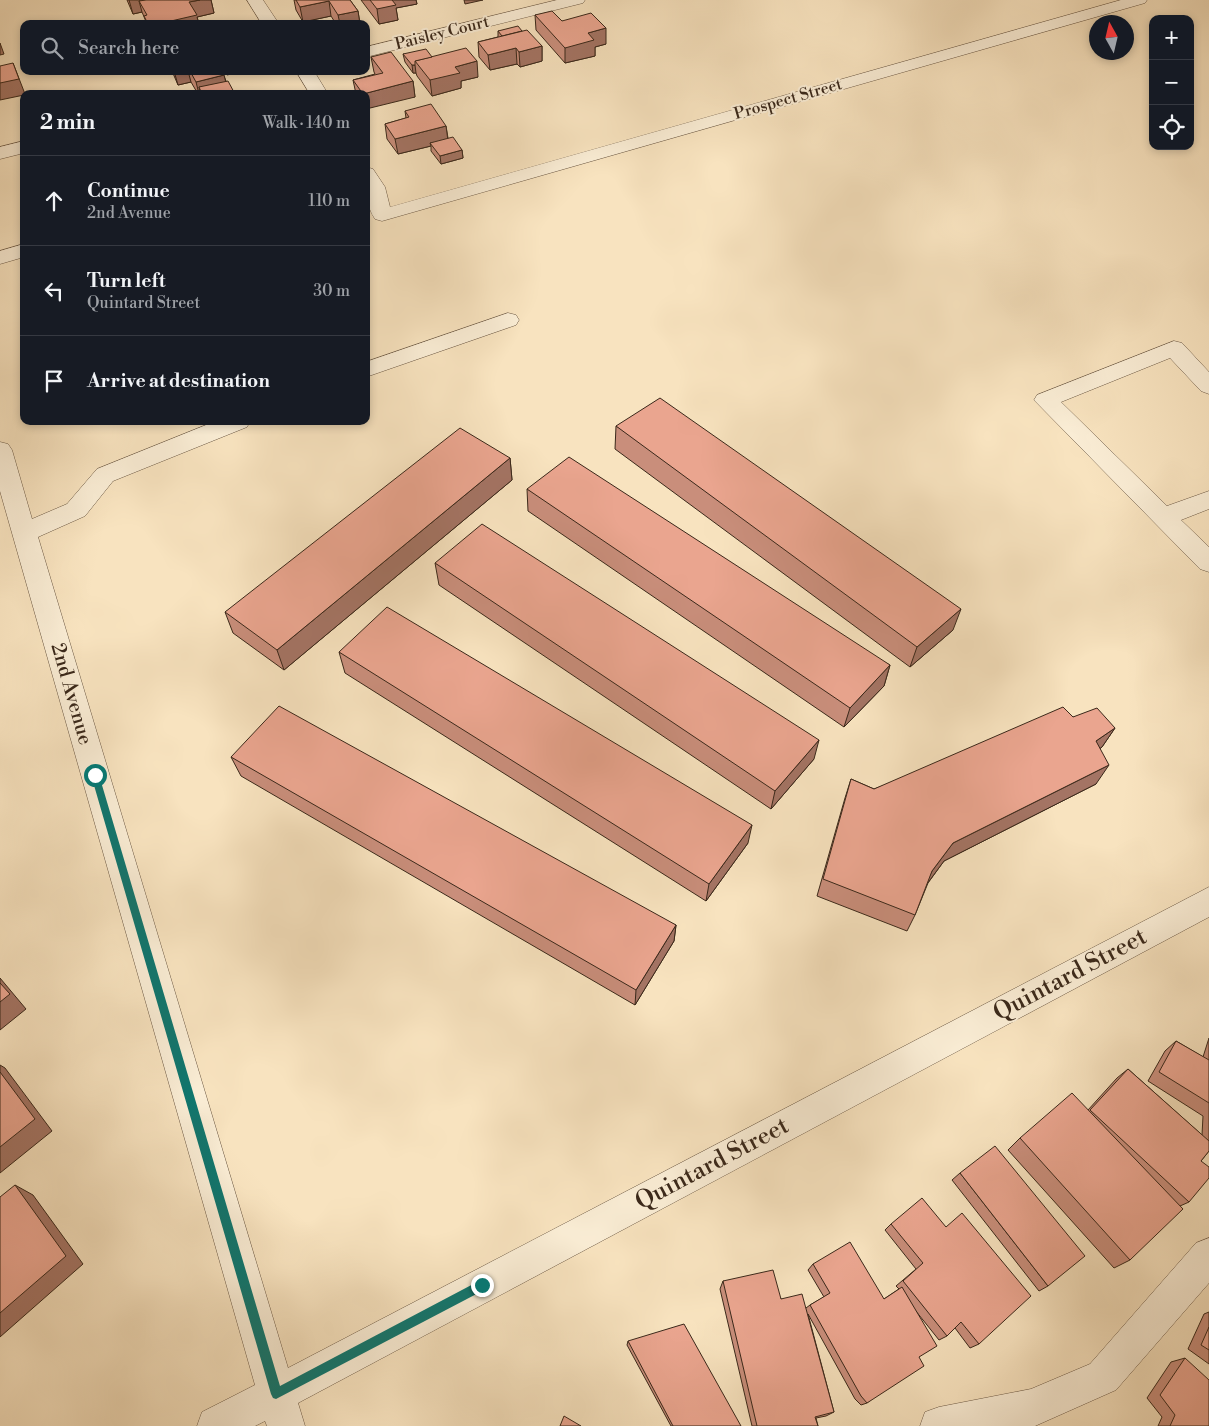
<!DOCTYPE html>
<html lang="en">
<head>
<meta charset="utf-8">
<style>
  body { margin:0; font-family:"Libre Bodoni",serif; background:#242831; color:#f1f3f6 }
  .controls { position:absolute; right:15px; top:15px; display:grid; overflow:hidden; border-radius:10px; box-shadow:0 2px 8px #0003 }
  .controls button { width:45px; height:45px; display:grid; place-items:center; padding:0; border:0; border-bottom:1px solid #363941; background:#171b24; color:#f1f3f6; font:25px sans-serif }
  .compass { position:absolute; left:1089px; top:15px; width:45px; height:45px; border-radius:50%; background:#171b24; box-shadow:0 2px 8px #0003; rotate:352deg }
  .stop { position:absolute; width:15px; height:15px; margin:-11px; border:4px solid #0f766e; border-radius:50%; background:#fff }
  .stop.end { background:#0f766e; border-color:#fff; box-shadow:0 1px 5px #0008 }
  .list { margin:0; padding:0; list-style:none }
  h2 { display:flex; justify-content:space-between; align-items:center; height:65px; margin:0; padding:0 20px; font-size:21px }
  h2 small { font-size:16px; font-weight:400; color:#9ea1a6 }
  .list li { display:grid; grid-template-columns:32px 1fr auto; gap:15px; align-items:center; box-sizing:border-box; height:90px; padding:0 20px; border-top:1px solid #363941 }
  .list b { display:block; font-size:19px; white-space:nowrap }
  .list p { margin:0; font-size:16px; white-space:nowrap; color:#9ea1a6 }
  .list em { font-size:16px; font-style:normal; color:#9ea1a6 }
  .icon { flex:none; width:28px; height:28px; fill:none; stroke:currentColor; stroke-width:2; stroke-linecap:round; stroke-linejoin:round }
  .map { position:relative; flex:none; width:1209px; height:1426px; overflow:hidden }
  .search { position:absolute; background:#171b24; box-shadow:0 2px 8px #0003; left:20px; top:20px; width:350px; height:55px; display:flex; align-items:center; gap:12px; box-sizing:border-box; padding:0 18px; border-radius:10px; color:#9ea1a6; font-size:19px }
  .panel { position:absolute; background:#171b24; box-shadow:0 2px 8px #0003; left:20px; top:90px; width:350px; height:335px; border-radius:10px }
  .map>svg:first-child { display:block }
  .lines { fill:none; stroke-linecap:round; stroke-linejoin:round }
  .minor-casing { stroke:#6a5743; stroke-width:1 }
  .minor { fill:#faedd5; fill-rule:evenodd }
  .wall { fill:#c98e7b; stroke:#3a281a }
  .shaded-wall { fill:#a47464; stroke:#3a281a }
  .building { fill:#eaa58f; stroke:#3a281a }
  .route { fill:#0f766e }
  .labels { text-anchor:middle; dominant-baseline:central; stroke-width:4; stroke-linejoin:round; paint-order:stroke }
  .far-street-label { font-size:16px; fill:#3a281a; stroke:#faedd5 }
  .street-label { font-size:20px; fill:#3a281a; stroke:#faedd5 }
  .near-street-label { font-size:24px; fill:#3a281a; stroke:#faedd5 }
</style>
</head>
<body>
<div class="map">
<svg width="1209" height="1426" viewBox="0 0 1209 1426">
  <rect width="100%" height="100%" fill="#f8e3bf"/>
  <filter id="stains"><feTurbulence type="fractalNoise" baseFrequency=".004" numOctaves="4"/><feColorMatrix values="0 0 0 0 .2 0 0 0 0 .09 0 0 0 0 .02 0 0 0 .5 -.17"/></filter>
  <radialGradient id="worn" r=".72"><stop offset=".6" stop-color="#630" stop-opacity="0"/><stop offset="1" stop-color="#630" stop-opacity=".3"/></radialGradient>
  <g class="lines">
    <g class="minor-casing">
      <g id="minor">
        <path d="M247,0H263L279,24H262Z"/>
        <path d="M557,0H585L583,3L366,57V47Z"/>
        <path d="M1121,0H1147L1145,3L382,221L375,219C365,205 366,184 366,167L373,169L385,187L390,207Z"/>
        <path d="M296,71H314L328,94H310Z"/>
        <path d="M24,141V153L0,159V147Z"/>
        <path d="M24,244V257L0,264V251Z"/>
        <path d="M508,313L516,315L519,320L516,325L366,377V362Z"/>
        <path d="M1174,341L1182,343L1209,372V394L1201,391L1170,358L1061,402L1167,506L1209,491V509L1181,520L1209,547V572L1200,569L1034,400L1037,395Z"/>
        <path d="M216,421H250L247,427L113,481L85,516L38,537L288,1368L1209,887V917L298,1403L305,1426H267L265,1421L255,1426H197L202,1412L255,1385L0,491V442L8,444L12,450L32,519L67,504L97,469Z"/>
        <path d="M1209,1238V1283L1116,1390L1035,1426H920L925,1412L939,1407L1031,1389L1090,1364L1196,1243Z"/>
      </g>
    </g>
    <use href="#minor" class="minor"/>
  </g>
  <g class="wall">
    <path d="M127,0H211L214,13L197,17L199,24H147L142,12L133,14Z"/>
    <path d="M294,0H350L358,11L360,24H336L331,16L303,22L296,10Z"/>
    <path d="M361,0H416L417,4L396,8L398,20L379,24Z"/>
    <path d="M535,15L562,21L606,44L595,47V56L565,63L536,30Z"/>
    <path d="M498,31H522L542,46V61L520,67L517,64L490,70L479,57L478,42L498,37Z"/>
    <path d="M403,54L432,57L478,77L461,81V88L432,96L417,76L416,73H413L405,62Z"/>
    <path d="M371,57L413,81L415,97L356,94L353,80L375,74L374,72Z"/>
    <path d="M172,71H222L226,81L235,94H198L191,82L178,85Z"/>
    <path d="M405,111L446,126L448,138L462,150L463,158L441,164L431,151V146L398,154L387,139L385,124L406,118Z"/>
    <path d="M616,426L953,630L910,667L615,449Z"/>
    <path d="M510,458L512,480L284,670L233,633L225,612Z"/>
    <path d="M527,489L890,665L884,686L844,727L528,511Z"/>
    <path d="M435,563L814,759L771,809L439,585Z"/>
    <path d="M339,652L748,843L706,901L345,673Z"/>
    <path d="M1073,717L1115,728L1102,747L1100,749L1096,784L944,861L928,883L915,915L907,931L817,896L845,798L851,779L874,789Z"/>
    <path d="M231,757L676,925L674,941L635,1005L241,776Z"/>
    <path d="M1209,1038V1151L1201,1161L1189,1202L1180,1206L1130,1260L1114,1268L1008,1150L1020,1138L1088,1110L1117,1078L1128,1069L1202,1135L1203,1116L1148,1081L1165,1051L1176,1041L1203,1057Z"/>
    <path d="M960,1173L1048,1286L1039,1291L952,1180Z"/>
    <path d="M891,1224L946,1227L979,1344L970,1348L955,1328L947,1336L939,1340L915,1310L919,1357L867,1403L861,1405L855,1399L808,1314L834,1412L826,1416L816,1418L818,1426H752L720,1289L723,1281L781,1299L806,1308L810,1305L824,1297L808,1270L813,1264L884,1299L899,1289L896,1286L916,1269L885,1230Z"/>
    <path d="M1209,1312V1364L1188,1349L1204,1314Z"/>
    <path d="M628,1341L741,1426H671L627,1345Z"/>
    <path d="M1185,1358L1209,1426H1158L1162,1417L1147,1398L1171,1362Z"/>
  </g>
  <g class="shaded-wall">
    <path d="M129,0H197L139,1L142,12L133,14Z"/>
    <path d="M200,0H211L214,13L197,17L199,24H158L189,2Z"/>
    <path d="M389,0H416L417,4L396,8L398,20L379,24L377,9Z"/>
    <path d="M464,0H483L465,4Z"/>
    <path d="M329,1L331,16L303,22L300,7Z"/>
    <path d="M358,11L360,24H340L338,15Z"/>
    <path d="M606,28V44L595,47V56L565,63V48L588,33Z"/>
    <path d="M0,43L4,54L0,55Z"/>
    <path d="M542,46V61L520,67L519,52Z"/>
    <path d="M516,48L517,64L490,70L488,55Z"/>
    <path d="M477,61L478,77L461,81V88L432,96L430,80L455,67Z"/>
    <path d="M13,63L25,94H24V95L0,100V83Z"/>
    <path d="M412,65H415L416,73H413Z"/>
    <path d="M174,71H188L191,82L178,85Z"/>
    <path d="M226,71H244L227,75Z"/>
    <path d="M224,75L228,91L199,87L201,94H199L196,82Z"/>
    <path d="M413,81L415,97L366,109V94H363Z"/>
    <path d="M446,126L448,141L430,143L431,146L398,154L395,139Z"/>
    <path d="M462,150L463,158L441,164L440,156Z"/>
    <path d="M510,458L512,480L284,670L277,650Z"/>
    <path d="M961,609L953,630L910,667L917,647Z"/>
    <path d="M890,665L884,686L844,727L850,708Z"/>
    <path d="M1115,728L1102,747L1084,760L1096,741Z"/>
    <path d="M819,740L814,759L771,809L775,791Z"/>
    <path d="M1109,765L1096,784L944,861L924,888L932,871L953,843Z"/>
    <path d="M752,825L748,843L706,901L709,884Z"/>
    <path d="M676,925L674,941L635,1005L636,990Z"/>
    <path d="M0,978L26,1009L0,1030Z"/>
    <path d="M0,1065L5,1068L52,1131L0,1173Z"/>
    <path d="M15,1185L33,1195L83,1264L0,1337V1313Z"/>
  </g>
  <g class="building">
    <path d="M146,0H200L189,2L197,15L158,24H148L144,16L147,15L139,1Z"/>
    <path d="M296,0H350L358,11L338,15L329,1L300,7Z"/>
    <path d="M370,0H392L396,5L377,9Z"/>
    <path d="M552,11L562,21L591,13L606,28L588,33L594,40L565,48L535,15Z"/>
    <path d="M192,22L194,24H184Z"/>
    <path d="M518,26L522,31L502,36L498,31Z"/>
    <path d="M527,30L542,46L519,52L516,48L488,55L478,42Z"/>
    <path d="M466,48L477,61L455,67L460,73L430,80L415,61Z"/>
    <path d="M426,49L432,57L415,61V65H412L403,54Z"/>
    <path d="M391,52L413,81L363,94L353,80L383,73L371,57Z"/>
    <path d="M13,63L19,79L0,83V66Z"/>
    <path d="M190,71H222L224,75L196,82Z"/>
    <path d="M228,81L235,94H202L199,87Z"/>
    <path d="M431,104L446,126L395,139L385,124L409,117L405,111Z"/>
    <path d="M453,137L462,150L440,156L430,143Z"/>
    <path d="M660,398L961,609L917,647L616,426Z"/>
    <path d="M460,428L510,458L277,650L225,612Z"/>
    <path d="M569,457L890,665L850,708L527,489Z"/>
    <path d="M482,524L819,740L775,791L435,563Z"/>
    <path d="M387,607L752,825L709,884L339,652Z"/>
    <path d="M279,706L676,925L636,990L231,757Z"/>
    <path d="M1063,707L1073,717L1097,708L1115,728L1096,741L1109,765L953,843L932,871L915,915L823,879L851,779L874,789Z"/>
    <path d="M0,983L10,994L0,1002Z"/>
    <path d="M1176,1041L1209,1060V1103L1159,1072Z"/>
    <path d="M1128,1069L1209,1141V1151L1201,1161L1209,1167V1178L1189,1202L1090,1110Z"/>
    <path d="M0,1072L35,1119L0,1147Z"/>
    <path d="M1072,1093L1183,1209L1130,1260L1020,1138Z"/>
    <path d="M995,1146L1085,1256L1048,1286L960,1173Z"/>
    <path d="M15,1185L66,1256L0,1313V1197Z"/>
    <path d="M922,1198L946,1227L962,1213L1031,1296L979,1344L961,1322L947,1336L903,1281L923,1263L891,1224Z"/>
    <path d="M850,1242L884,1299L902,1287L937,1346L919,1357L924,1366L867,1403L861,1396L810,1305L830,1293L813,1264Z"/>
    <path d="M773,1270L781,1299L802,1294L834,1412L815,1417L818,1426H757L723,1281Z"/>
    <path d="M684,1324L741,1426H673L628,1341Z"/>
    <path d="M1209,1327V1350L1201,1345Z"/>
    <path d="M1185,1358L1209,1380V1426H1170L1175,1415L1160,1395Z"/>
    <path d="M564,1416L581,1426H560Z"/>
  </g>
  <path class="route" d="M95,772L99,775L280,1386L479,1281L482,1280L486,1281L488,1285L486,1289L276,1399L273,1398L271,1394L91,775Z"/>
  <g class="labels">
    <g class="far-street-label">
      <text transform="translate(442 33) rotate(-14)">Paisley Court</text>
      <text transform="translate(788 99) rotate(-16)">Prospect Street</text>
    </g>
    <g class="street-label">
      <text transform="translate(71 694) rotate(74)">2nd Avenue</text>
    </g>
    <g class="near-street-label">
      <text transform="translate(1070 975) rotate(-28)">Quintard Street</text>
      <text transform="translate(712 1164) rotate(-28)">Quintard Street</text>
    </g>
  </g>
  <rect width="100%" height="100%" filter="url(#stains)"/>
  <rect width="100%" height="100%" fill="url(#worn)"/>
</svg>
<div class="controls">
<button>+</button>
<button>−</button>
<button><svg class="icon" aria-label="locate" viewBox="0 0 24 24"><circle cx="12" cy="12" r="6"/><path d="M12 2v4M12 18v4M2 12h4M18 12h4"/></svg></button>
</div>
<svg class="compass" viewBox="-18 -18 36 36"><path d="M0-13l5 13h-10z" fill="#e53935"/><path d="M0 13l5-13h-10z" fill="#9ea1a6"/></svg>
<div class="stop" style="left:95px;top:775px"></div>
<div class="stop end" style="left:482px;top:1285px"></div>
<div class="search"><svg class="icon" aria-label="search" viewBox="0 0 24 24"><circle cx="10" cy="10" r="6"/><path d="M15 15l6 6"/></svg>Search here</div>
<section class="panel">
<h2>2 min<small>Walk · 140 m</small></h2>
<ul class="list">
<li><svg class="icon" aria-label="ahead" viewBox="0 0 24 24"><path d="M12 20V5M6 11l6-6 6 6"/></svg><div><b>Continue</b><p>2nd Avenue</p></div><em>110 m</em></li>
<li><svg class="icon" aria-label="left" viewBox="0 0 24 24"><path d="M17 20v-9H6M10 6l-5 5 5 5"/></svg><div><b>Turn left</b><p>Quintard Street</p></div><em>30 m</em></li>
<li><svg class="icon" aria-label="arrive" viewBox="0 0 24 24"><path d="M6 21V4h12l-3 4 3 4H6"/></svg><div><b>Arrive at destination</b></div></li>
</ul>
</section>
</div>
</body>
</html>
